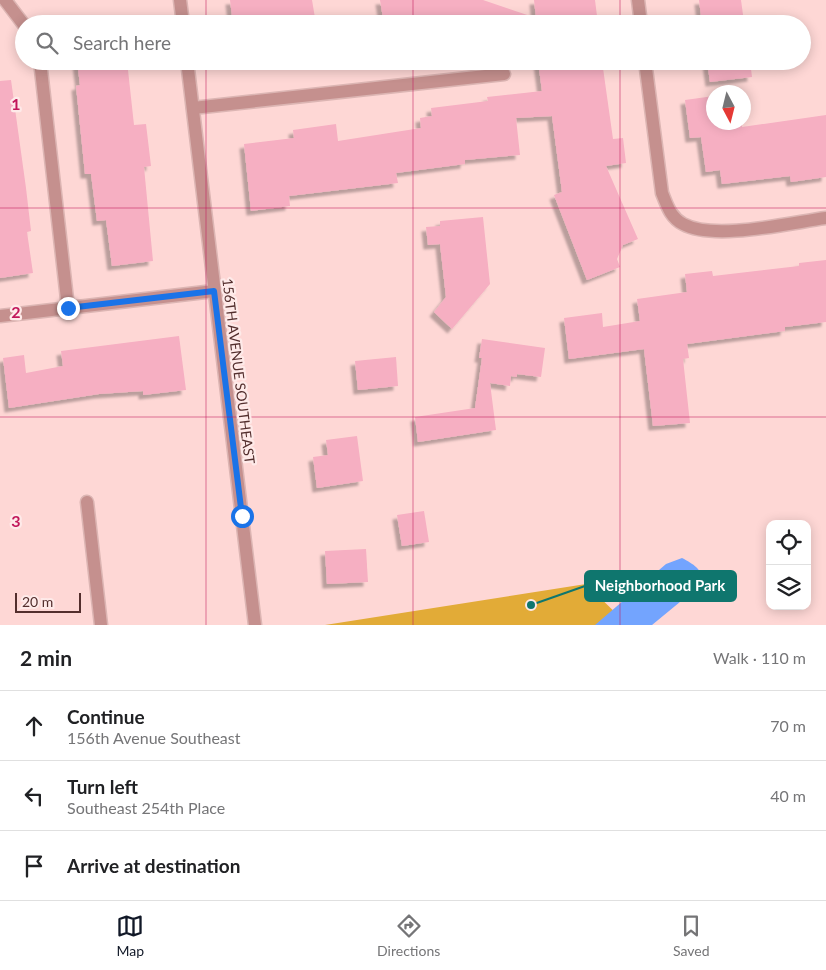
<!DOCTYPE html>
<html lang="en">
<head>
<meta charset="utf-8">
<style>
  body { margin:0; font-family:Lato,sans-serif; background:#f2f2f2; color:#202124 }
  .controls { position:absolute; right:15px; bottom:15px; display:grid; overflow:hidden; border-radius:10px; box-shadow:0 2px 12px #0003 }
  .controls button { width:45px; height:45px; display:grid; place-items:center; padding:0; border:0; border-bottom:1px solid #e0e0e0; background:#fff; color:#202124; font:25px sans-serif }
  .compass { position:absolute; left:706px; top:85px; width:45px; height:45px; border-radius:50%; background:#fff; box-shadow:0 2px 12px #0003; rotate:173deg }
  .scale { position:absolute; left:15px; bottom:12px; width:66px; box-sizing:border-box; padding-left:5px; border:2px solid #532e2d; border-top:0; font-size:14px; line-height:18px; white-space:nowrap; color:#532e2d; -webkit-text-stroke:4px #feeae9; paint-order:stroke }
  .stop { position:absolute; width:15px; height:15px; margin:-11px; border:4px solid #1a73e8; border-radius:50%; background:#fff }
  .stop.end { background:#1a73e8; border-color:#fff; box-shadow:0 1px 5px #0008 }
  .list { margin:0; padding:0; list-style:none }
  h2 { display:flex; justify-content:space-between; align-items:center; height:65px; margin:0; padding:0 20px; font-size:21px }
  h2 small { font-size:16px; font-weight:400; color:#757577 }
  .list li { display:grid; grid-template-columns:32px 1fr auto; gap:15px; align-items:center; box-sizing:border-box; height:70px; padding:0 20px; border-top:1px solid #e0e0e0 }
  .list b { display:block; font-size:19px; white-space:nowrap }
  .list p { margin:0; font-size:16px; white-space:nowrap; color:#757577 }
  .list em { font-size:16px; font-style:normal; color:#757577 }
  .icon { flex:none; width:28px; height:28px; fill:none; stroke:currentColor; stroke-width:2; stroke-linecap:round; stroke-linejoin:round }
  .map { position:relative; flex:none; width:826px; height:625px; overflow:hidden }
  .search { position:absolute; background:#fff; box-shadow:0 2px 12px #0003; left:15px; right:15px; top:15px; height:55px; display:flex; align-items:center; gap:12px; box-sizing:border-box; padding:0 18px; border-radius:28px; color:#757577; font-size:19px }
  .sheet { height:275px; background:#fff }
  nav { display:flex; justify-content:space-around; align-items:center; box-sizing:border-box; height:70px; border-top:1px solid #e0e0e0; background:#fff; font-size:14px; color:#757577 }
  nav a { display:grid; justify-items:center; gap:2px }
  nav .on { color:#111827 }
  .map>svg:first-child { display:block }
  .green { fill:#e2ab37 }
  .water { fill:#73a4fe }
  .building { fill:#f6afc2; filter:url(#shadow) }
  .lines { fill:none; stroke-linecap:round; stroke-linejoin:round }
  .minor-casing { stroke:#dcb5b3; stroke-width:15 }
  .tertiary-casing { stroke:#dcb5b3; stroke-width:15 }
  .minor { stroke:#c5908e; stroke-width:12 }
  .tertiary { stroke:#c5908e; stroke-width:12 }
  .route { stroke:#1a73e8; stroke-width:6 }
  .grid { fill:none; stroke:#c2185b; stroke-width:1; stroke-opacity:0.55 }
  .labels { text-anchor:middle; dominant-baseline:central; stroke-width:4.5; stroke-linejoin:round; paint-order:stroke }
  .street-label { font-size:14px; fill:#532e2d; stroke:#feeae9 }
  .grid-label { font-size:16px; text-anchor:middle; font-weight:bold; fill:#c2185b; stroke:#feeae9; stroke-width:4.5; stroke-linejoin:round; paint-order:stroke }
  .leader { fill:none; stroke:#0f766e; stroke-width:2 }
  .callout-dot { fill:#0f766e; stroke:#feeae9; stroke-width:2 }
  .callout { fill:#0f766e; stroke:#0f766e; stroke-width:2 }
  .callout-label { font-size:15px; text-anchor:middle; font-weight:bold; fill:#fff }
</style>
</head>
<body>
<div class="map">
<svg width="826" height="625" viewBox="0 0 826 625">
  <defs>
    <filter id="shadow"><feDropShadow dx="-4.5" dy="4.5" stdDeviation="1" flood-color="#0004"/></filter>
  </defs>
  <rect width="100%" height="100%" fill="#fed7d5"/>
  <path class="green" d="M586,584L628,625H325Z"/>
  <path class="water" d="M682,558C693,564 703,569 703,583L652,625H595L666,564Z"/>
  <g class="building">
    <path d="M230,0H312L316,24H233Z"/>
    <path d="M380,0H483L536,18L534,0H595L598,24H384Z"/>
    <path d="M699,0H741L744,22L702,24Z"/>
    <path d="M77,61H127L134,125L146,124L151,166L144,167L153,261L112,266L106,220L97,221L91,174H85L76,86L80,85Z"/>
    <path d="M538,61H602L613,139L623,138L626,163L606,166L638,239L623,245L617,259L620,267L587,280L554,195L562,192L552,116L516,118L520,155L465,160V164L396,173L398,183L289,196L290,206L251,211L244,144L294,138L293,130L336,124L338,141L421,128L420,118L432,116L431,108L488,101L487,97L542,91Z"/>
    <path d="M707,61H750L752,77L710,82Z"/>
    <path d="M11,80L26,188L31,231L27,232L33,273L0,278V81Z"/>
    <path d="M714,96V122H742V127L826,115V177L791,182L790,176L722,184L720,170L706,172L701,137L690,138L685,100Z"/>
    <path d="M483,217L490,284L452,329L434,312L446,297L440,244L428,245L426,227L440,226V221Z"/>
    <path d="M826,260V322L785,327V331L687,344L689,358L683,359L690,423L653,426L644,349L569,359L564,318L602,313L603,327L640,321L637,299L687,292L685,274L712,271L713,276L799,266V263Z"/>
    <path d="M179,336L186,390L143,395V391L99,394L9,408L3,358L24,355L26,373L63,366L61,351Z"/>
    <path d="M482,339L545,348L541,377L517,374V377L511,376L510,386L490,383L496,430L418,442L415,417L475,408L482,358H479Z"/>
    <path d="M396,357L398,386L358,390L355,361Z"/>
    <path d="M357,436L363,481L317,488L313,457L328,455L326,440Z"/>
    <path d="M424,511L429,542L402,546L397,515Z"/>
    <path d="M366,549L368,582L327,584L325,551Z"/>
  </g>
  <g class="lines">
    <g class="minor-casing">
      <g id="minor">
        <path d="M5,0L24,25"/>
        <path d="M638,0L641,24"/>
        <path d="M40,61L68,308"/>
        <path d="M645,61L662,193C667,205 670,217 683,224C714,241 789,223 826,218"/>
        <path d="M193,108L504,74"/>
        <path d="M0,316L214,291"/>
        <path d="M87,502L101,625"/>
      </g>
    </g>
    <g class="tertiary-casing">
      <g id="tertiary">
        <path d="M180,0L183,24"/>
        <path d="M187,61L255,625"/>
      </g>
    </g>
    <use href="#minor" class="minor"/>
    <use href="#tertiary" class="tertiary"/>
  </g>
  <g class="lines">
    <path class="route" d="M68,308L214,291L242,516"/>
  </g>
  <path class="grid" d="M206,0V24M413,0V24M620,0V24M206,61V625M413,61V625M620,61V625M0,208H826M0,417H826"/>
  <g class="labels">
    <g class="street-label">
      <text transform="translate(239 371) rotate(83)">156TH AVENUE SOUTHEAST</text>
    </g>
  </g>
  <g class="grid-label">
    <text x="16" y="110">1</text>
    <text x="16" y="318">2</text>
    <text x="16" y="527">3</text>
  </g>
  <path class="leader" d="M531 605L585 586"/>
  <circle class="callout-dot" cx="531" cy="605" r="5"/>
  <rect class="callout" x="585" y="571" width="151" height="30" rx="5"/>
  <g class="callout-label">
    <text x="660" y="591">Neighborhood Park</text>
  </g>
</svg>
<div class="controls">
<button><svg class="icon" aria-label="locate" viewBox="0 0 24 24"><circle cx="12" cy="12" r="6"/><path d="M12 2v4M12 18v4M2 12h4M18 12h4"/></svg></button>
<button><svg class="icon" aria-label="layers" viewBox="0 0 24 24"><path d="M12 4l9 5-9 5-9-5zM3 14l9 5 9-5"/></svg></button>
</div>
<svg class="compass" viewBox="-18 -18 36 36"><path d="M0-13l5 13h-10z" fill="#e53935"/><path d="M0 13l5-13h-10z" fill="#757577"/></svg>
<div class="scale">20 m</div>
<div class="stop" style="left:242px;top:516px"></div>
<div class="stop end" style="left:68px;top:308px"></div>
<div class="search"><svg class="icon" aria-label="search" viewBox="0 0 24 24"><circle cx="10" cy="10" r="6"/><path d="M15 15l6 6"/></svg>Search here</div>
</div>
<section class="sheet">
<h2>2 min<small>Walk · 110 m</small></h2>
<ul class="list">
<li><svg class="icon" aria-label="ahead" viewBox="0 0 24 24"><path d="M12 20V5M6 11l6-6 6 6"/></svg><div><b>Continue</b><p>156th Avenue Southeast</p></div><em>70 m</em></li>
<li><svg class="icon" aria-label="left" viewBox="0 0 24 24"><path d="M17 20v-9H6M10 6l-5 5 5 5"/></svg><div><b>Turn left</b><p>Southeast 254th Place</p></div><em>40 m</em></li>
<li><svg class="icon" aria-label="arrive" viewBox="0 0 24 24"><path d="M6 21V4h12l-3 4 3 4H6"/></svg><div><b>Arrive at destination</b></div></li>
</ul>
</section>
<nav>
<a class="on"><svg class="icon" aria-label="map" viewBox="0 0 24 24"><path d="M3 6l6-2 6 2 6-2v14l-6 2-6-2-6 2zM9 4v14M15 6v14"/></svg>Map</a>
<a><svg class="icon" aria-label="directions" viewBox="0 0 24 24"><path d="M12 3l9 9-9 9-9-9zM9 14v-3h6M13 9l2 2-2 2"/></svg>Directions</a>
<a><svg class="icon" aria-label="saved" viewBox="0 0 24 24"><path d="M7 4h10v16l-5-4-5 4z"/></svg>Saved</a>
</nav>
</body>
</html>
